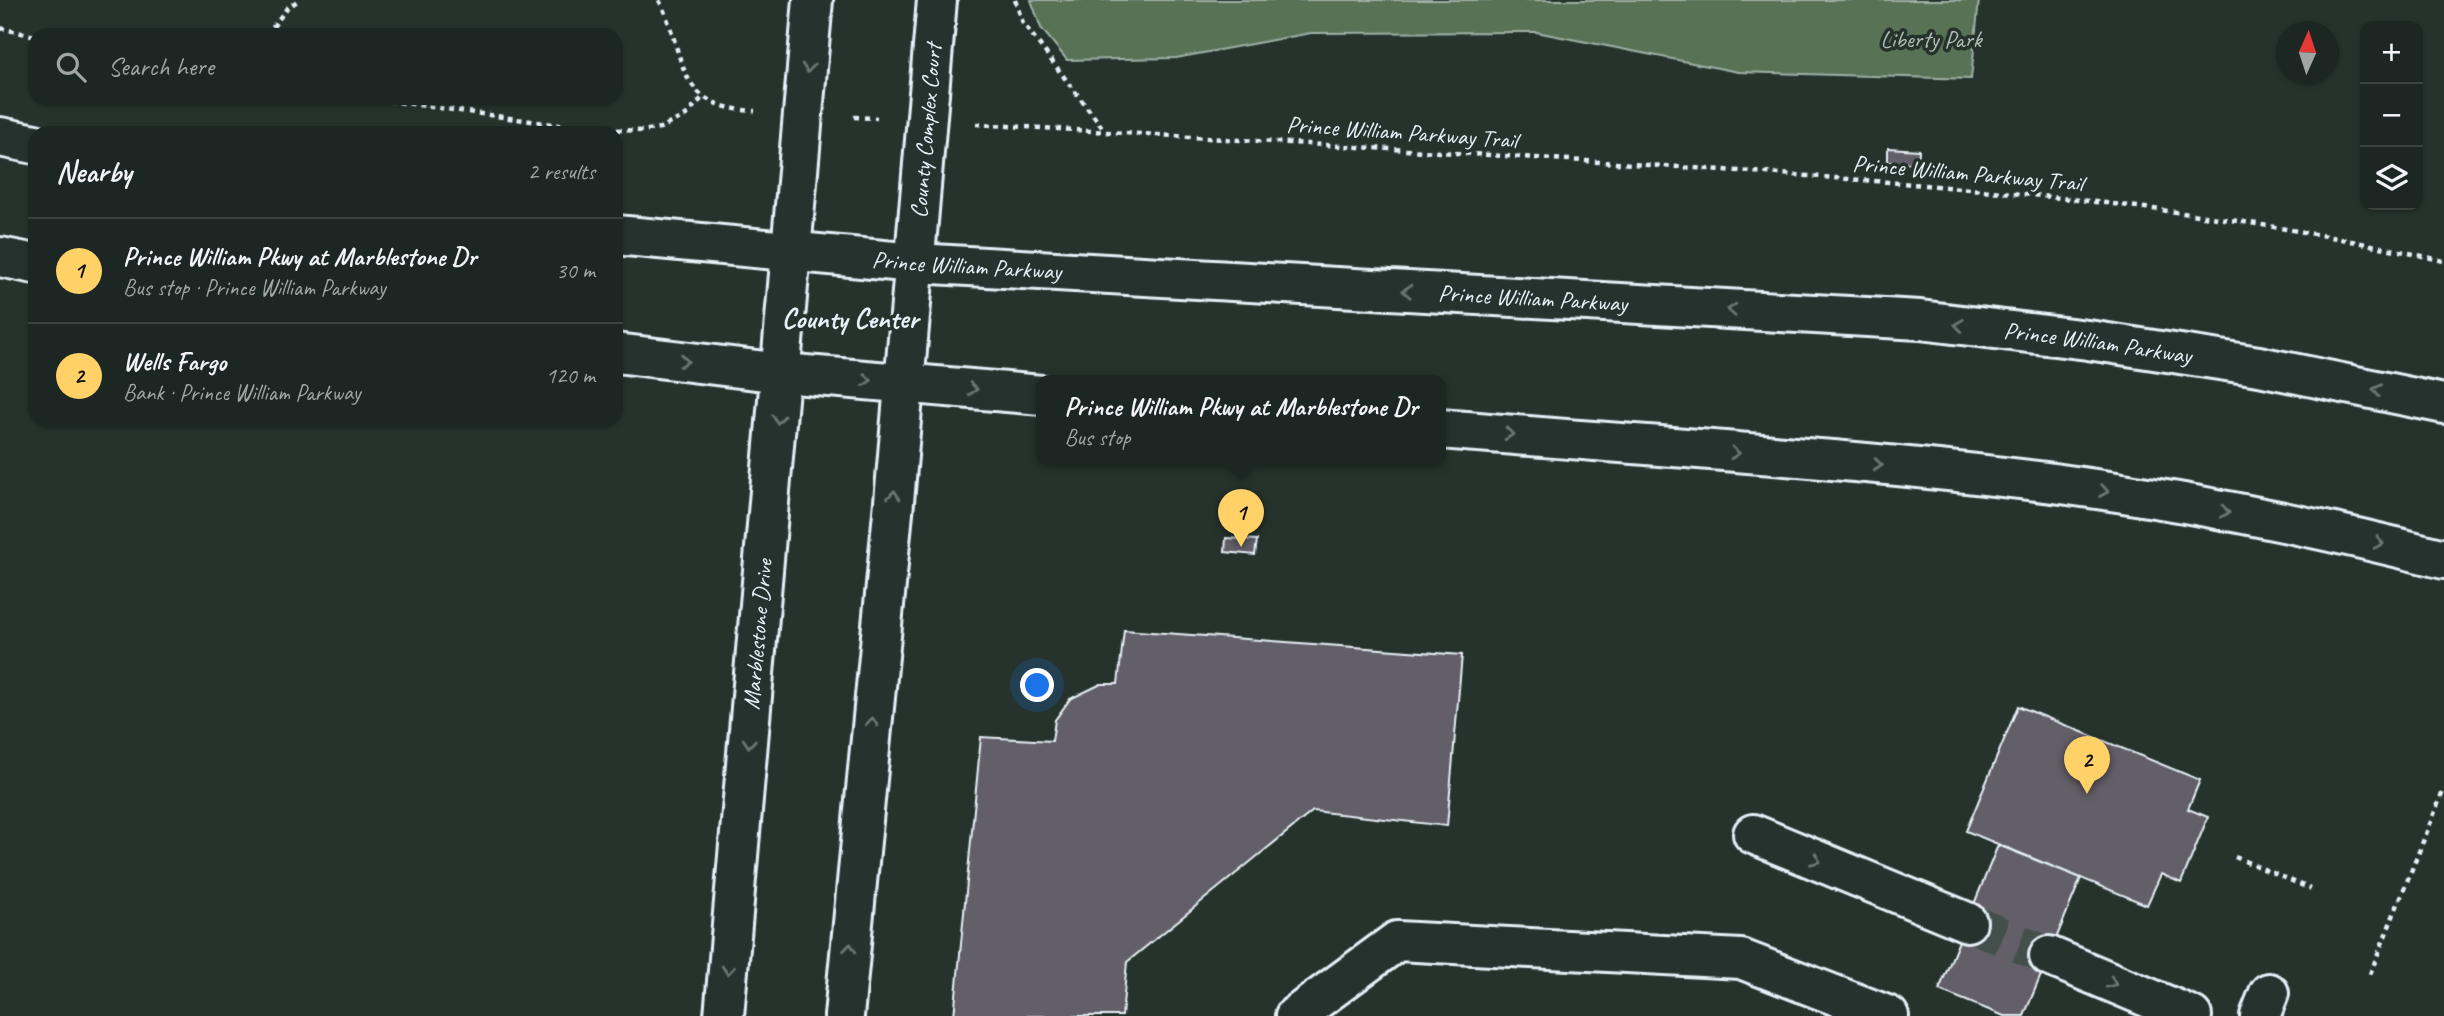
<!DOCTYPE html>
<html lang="en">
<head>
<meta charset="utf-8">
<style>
  body { margin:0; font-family:Caveat,sans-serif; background:#252e2a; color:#f1f3f6 }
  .controls { position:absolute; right:21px; top:21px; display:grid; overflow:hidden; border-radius:14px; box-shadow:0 2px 5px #0004 }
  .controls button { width:63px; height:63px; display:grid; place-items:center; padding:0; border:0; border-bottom:2px solid #3a4340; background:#1c2622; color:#f1f3f6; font:35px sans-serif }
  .compass { position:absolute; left:2276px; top:21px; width:63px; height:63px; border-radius:50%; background:#1c2622; box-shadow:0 2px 5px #0004; rotate:3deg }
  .you { position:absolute; left:1038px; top:686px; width:24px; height:24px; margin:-18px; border:5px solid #fff; border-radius:50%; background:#1a73e8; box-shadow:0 0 0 10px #1a73e833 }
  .badge { display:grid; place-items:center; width:46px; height:46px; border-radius:50%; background:#ffd166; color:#111; font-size:23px; font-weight:700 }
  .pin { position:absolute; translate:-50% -58px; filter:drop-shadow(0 2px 4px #0008) }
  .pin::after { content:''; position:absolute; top:37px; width:24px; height:21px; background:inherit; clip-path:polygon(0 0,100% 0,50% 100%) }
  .popup { position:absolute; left:1036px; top:375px; width:410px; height:91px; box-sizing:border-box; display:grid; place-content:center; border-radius:14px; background:#1c2622; filter:drop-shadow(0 2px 5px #0005); font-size:23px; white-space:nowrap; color:#a0a5a5 }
  .popup b { font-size:26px; color:#f1f3f6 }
  .popup::after { content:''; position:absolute; left:50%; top:100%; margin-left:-14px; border:14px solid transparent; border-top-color:#1c2622 }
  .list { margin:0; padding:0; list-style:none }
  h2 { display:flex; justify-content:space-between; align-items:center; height:91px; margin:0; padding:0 28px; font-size:30px }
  h2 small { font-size:23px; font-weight:400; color:#a0a5a5 }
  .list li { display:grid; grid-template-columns:46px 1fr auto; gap:21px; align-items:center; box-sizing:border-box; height:105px; padding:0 28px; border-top:2px solid #3a4340 }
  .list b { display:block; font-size:26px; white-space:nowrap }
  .list p { margin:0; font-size:23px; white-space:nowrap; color:#a0a5a5 }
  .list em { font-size:23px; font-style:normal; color:#a0a5a5 }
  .icon { flex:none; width:38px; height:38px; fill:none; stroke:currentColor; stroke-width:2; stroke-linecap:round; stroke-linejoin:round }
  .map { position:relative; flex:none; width:2444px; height:1016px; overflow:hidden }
  .search { position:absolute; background:#1c2622; box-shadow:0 2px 5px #0004; left:28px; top:28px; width:595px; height:77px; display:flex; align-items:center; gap:18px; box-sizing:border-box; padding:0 24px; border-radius:21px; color:#a0a5a5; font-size:26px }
  .panel { position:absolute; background:#1c2622; box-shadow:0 2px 5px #0004; left:28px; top:126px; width:595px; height:301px; border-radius:21px }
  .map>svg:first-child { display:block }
  .green { fill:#587257; stroke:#a0b2a8; stroke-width:2 }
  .building { fill:#635e69; stroke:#e8f1f8; stroke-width:2 }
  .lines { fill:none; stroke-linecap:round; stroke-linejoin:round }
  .minor-tunnel { stroke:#43504b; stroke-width:38; stroke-dasharray:38 19; stroke-linecap:butt }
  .minor-casing { stroke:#e8f1f8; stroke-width:44 }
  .highway-casing { stroke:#e8f1f8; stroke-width:44 }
  .path { stroke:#e8f1f8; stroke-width:4.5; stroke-dasharray:5 5; stroke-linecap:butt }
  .minor { stroke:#26332d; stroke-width:38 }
  .highway { stroke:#26332d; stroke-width:38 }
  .oneway { stroke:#6a7674 }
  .labels { text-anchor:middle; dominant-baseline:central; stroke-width:7; stroke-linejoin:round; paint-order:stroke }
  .park-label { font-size:24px; fill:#aebeb8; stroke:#26332d }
  .street-label { font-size:24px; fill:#e8f1f8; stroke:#26332d }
  .quarter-label { font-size:28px; font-weight:bold; fill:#e8f1f8; stroke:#26332d }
</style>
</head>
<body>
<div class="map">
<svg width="2444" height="1016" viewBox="0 0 2444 1016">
  <rect width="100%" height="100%" fill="#26332d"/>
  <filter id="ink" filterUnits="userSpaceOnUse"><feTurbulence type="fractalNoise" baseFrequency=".0143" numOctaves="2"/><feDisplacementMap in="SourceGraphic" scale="14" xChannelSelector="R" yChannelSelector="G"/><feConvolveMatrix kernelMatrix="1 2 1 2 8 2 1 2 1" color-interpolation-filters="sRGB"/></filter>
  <g filter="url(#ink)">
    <path class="green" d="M1031,0H1979L1971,79L1738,72L1536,32L1311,33L1176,58L1067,60L1041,28Z"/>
    <g class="building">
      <path d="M1888,148L1919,150L1918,164L1888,162Z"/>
      <path d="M1226,538L1257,540L1255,555L1225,552Z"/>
      <path d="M1124,630L1462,655L1447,826L1313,811L1127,962L1122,1016H954L981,737L1052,741L1055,720L1070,699L1101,684H1118Z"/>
      <path d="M2018,706L2200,780L2188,809L2208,817L2181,883L2161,874L2147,905L1966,831Z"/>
      <path d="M1998,845L2081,878L2024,1016H2004L1939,990Z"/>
    </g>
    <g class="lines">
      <path class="minor-tunnel" d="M1967,922L2049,956"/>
      <g class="minor-casing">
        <g id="minor">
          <path d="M1753,834L1967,922"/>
          <path d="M2049,956L2192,1016"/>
          <path id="s1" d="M724,1016L813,0"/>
          <path id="s2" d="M844,1016L894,502L937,0"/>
          <path d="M1295,1016L1397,941L1741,959L1889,1016"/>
          <path d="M2260,1016L2269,993"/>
        </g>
      </g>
      <g class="highway-casing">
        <g id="highway">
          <path d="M0,137L35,144"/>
          <path id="s3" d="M616,235L915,263L1920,320L2088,340L2259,366L2444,404"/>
          <path d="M0,257L35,264"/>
          <path d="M616,353L782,373L1042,395"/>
          <path d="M1440,429C1647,446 1855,458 2061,484C2189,501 2318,527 2444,559"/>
        </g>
      </g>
      <g class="path">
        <path d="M659,0C688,58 672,107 755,111"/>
        <path d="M1015,0L1023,23L1105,131"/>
        <path d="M0,28L35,36"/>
        <path d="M267,35L287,8L299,0"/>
        <path d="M369,98L580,128L642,131L660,128L685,116L703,97"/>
        <path d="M854,117L877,118"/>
        <path d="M976,124C1221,139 1465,153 1709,169C1956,186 2203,204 2444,261"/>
        <path d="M2235,857L2311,889"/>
        <path d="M2370,974L2444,789"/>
      </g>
      <use href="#minor" class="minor"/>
      <use href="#highway" class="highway"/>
    </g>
    <defs><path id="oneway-chevron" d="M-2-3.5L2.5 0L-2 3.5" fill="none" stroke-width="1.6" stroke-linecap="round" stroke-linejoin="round" transform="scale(1.75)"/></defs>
    <g class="oneway">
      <use href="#oneway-chevron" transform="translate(808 68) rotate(95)"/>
      <use href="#oneway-chevron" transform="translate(1407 291) rotate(-177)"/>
      <use href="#oneway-chevron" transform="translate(1732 310) rotate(-177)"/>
      <use href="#oneway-chevron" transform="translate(1959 325) rotate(-173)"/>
      <use href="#oneway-chevron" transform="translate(684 361) rotate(7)"/>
      <use href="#oneway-chevron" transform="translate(867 380) rotate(5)"/>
      <use href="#oneway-chevron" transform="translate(973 389) rotate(5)"/>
      <use href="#oneway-chevron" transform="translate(2377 390) rotate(-168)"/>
      <use href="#oneway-chevron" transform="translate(778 419) rotate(95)"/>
      <use href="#oneway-chevron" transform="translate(1509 434) rotate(5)"/>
      <use href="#oneway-chevron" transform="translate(1735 453) rotate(5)"/>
      <use href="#oneway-chevron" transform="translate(1878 465) rotate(5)"/>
      <use href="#oneway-chevron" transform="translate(2104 491) rotate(9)"/>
      <use href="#oneway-chevron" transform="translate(894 495) rotate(-85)"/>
      <use href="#oneway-chevron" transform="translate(2225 512) rotate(11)"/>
      <use href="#oneway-chevron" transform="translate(2379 543) rotate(13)"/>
      <use href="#oneway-chevron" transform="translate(872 722) rotate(-84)"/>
      <use href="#oneway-chevron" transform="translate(749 743) rotate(95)"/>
      <use href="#oneway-chevron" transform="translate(1816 860) rotate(22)"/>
      <use href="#oneway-chevron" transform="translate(850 948) rotate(-84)"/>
      <use href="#oneway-chevron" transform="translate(728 970) rotate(95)"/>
      <use href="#oneway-chevron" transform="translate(2112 983) rotate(23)"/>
    </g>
  </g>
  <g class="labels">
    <g class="park-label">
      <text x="1931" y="39">Liberty Park</text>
    </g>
    <g class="street-label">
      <text stroke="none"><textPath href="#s2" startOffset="889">County Complex Court</textPath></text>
      <text transform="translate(1402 132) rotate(4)">Prince William Parkway Trail</text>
      <text transform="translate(1968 173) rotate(5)">Prince William Parkway Trail</text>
      <text stroke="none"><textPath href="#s3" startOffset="352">Prince William Parkway</textPath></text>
      <text stroke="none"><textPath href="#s3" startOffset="919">Prince William Parkway</textPath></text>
      <text stroke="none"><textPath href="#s3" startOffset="1486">Prince William Parkway</textPath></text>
      <text stroke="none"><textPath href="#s1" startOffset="383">Marblestone Drive</textPath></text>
    </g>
    <g class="quarter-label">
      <text x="850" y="318">County Center</text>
    </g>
  </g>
</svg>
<div class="controls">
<button>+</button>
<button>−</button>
<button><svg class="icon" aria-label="layers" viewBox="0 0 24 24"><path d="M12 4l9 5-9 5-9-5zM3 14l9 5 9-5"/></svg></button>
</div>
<svg class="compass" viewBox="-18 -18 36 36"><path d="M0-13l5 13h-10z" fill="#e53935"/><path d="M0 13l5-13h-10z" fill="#a0a5a5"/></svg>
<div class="you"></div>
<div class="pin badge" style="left:1241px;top:547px">1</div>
<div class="popup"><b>Prince William Pkwy at Marblestone Dr</b>Bus stop</div>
<div class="pin badge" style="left:2087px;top:794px">2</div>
<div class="search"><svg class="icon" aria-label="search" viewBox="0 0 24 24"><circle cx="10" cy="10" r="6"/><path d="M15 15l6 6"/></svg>Search here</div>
<section class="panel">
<h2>Nearby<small>2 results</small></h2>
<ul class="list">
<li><span class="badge">1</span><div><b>Prince William Pkwy at Marblestone Dr</b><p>Bus stop · Prince William Parkway</p></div><em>30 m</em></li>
<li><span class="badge">2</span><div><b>Wells Fargo</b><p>Bank · Prince William Parkway</p></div><em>120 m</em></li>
</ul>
</section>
</div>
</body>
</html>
